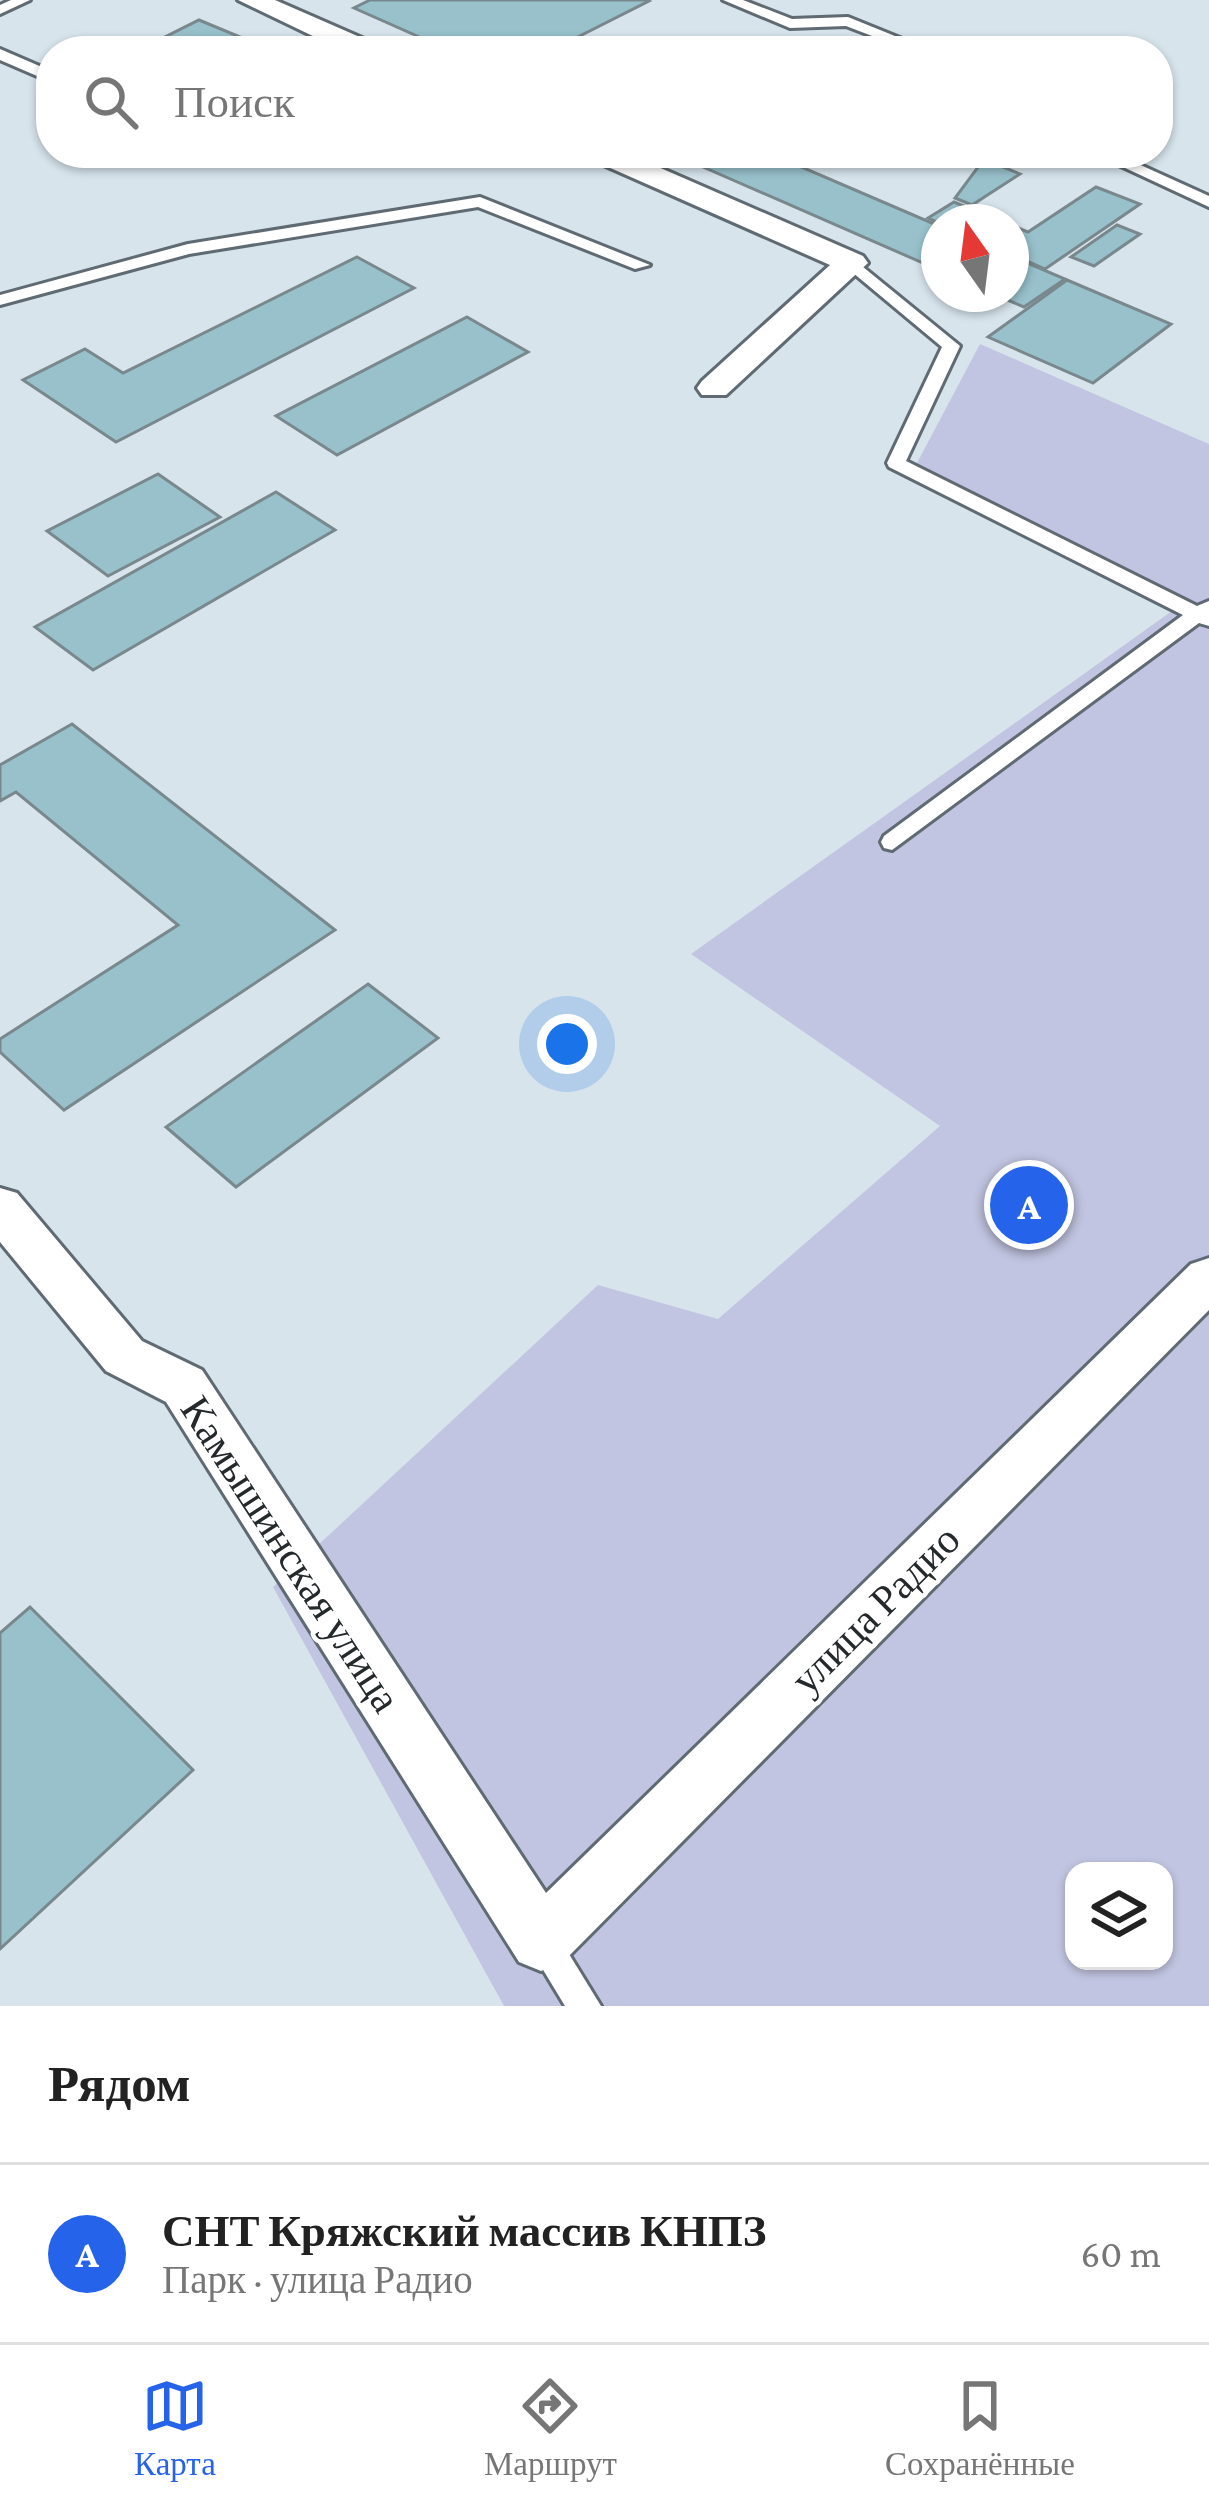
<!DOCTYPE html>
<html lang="ru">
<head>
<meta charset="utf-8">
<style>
  body { margin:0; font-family:"Crimson Pro",serif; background:#f2f2f2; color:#222 }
  .controls { position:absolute; right:36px; bottom:36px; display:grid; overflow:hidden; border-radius:24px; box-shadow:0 3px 9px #0004 }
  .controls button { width:108px; height:108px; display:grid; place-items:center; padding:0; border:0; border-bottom:3px solid #e0e0e0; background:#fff; color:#222; font:60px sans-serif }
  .compass { position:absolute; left:921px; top:204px; width:108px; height:108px; border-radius:50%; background:#fff; box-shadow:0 3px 9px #0004; rotate:346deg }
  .you { position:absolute; left:567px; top:1044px; width:42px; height:42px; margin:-30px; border:9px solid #fff; border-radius:50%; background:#1a73e8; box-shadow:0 0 0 18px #1a73e833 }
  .badge { display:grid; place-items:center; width:78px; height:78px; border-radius:50%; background:#2563eb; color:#fff; font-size:39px; font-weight:700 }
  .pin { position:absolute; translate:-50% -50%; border:6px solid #fff; box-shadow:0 3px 12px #0006 }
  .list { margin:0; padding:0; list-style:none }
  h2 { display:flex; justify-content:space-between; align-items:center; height:156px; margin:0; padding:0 48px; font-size:51px }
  h2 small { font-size:39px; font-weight:400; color:#767676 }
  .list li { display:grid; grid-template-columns:78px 1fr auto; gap:36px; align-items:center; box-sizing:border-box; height:180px; padding:0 48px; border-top:3px solid #e0e0e0 }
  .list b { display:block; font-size:45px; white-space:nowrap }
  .list p { margin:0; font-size:39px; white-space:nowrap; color:#767676 }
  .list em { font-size:39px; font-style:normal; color:#767676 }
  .icon { flex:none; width:66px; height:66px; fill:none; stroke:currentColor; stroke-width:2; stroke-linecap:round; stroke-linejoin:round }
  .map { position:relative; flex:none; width:1209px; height:2006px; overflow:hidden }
  .search { position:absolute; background:#fff; box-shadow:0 3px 9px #0004; left:36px; right:36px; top:36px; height:132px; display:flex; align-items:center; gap:30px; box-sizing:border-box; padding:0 42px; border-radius:48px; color:#767676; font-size:45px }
  .sheet { height:336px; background:#fff }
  nav { display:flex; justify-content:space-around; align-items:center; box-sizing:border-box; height:168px; border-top:3px solid #e0e0e0; background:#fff; font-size:33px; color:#767676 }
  nav a { display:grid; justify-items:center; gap:6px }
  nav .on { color:#2563eb }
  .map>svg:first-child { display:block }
  .green { fill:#c2c5e1; fill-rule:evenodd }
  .building { fill:#98c1cc; stroke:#79888c; stroke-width:3 }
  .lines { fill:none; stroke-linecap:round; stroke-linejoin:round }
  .lane-casing { stroke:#5f6a72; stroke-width:6 }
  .street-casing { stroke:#5f6a72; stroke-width:6 }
  .lane { fill:#fff; fill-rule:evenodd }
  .street { fill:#fff; fill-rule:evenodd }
  .labels { text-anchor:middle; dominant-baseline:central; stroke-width:9; stroke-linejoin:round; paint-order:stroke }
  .near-street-label { font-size:42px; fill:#24292c; stroke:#fff }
</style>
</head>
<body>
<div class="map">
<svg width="1209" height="2006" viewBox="0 0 1209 2006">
  <rect width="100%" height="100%" fill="#d7e4ec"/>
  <path class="green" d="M980,344L1209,444V2006H504L273,1587L598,1285L718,1319L940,1126L691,954L1186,601L917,463ZM1074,1871H1164V1961H1074Z"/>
  <g class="building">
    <path d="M370,0H647L649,1L550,51H451L354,8Z"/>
    <path d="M199,20L274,51H194L163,38Z"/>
    <path d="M671,153H769L939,226V270Z"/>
    <path d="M984,159L1020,174L972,205L955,198Z"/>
    <path d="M1096,187L1140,204L1045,269L1011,254V225L1028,232Z"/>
    <path d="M954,202L1003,222L939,223L928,218Z"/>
    <path d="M1117,225L1140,234L1094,266L1071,257Z"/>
    <path d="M1011,256L1065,279L1024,307L993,294H1011Z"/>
    <path d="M357,257L414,288L116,442L23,380L85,349L123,373Z"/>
    <path d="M1067,280L1171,324L1093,383L988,337Z"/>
    <path d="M467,317L528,352L337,455L276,416Z"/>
    <path d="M158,474L220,517L108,576L47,531Z"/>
    <path d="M276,492L335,530L93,670L35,627Z"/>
    <path d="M72,724L335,930L64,1110L0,1052V1039L178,925L16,792L0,801V765Z"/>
    <path d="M368,984L438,1038L236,1187L166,1127Z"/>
    <path d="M30,1607L193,1770L0,1949V1633Z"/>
  </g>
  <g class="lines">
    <g class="lane-casing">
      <g id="lane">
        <path d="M11,0H30L0,14V5Z"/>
        <path d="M723,0H743L792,19L848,17L932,51H911L846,26L790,28Z"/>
        <path d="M0,49L51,71V82L0,60Z"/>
        <path d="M1093,153H1114L1209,196V207Z"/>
        <path d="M480,197L650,265L635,269L478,207L189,254L0,305V295L188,244Z"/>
        <path d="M852,258L960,346L906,461L1197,606L1209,601V626L1199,623L892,850L884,848L881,842L884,836L1183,615L889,467L887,463L942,347L846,267V259Z"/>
        <path d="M541,1924L553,1928L601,2006H565L525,1940L529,1928Z"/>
      </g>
    </g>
    <g class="street-casing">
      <g id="street">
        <path d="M238,0H275L378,45L382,51H344Z"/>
        <path d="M586,153H626L863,256L868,263L726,395H702L697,388L702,381L830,265L590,159Z"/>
        <path d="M0,1188L17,1193L142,1341L202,1370L546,1893L1191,1264L1209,1258V1310L563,1962L541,1971L519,1962L166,1402L106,1371L0,1242Z"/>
      </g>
    </g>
    <use href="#lane" class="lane"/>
    <use href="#street" class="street"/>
  </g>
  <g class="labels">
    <g class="near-street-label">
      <text transform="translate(291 1554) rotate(57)">Камышинская улица</text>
      <text transform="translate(875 1609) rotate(-45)">улица Радио</text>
    </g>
  </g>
</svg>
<div class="controls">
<button><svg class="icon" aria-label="layers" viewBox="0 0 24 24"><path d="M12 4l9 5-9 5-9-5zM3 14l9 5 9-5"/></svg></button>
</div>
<svg class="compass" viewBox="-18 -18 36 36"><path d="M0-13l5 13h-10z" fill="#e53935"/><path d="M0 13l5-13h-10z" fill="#767676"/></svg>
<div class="you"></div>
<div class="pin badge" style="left:1029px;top:1205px">A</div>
<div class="search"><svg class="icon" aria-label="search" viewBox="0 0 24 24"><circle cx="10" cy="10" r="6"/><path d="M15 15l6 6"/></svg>Поиск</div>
</div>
<section class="sheet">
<h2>Рядом<small></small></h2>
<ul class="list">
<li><span class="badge">A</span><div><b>СНТ Кряжский массив КНПЗ</b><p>Парк · улица Радио</p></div><em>60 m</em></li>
</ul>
</section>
<nav>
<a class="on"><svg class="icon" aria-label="map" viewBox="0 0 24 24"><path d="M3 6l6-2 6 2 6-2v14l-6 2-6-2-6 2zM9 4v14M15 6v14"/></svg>Карта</a>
<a><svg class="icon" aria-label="directions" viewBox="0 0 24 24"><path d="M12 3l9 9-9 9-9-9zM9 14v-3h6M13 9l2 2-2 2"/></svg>Маршрут</a>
<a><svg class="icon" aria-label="saved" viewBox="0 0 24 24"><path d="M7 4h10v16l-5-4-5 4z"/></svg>Сохранённые</a>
</nav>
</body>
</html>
